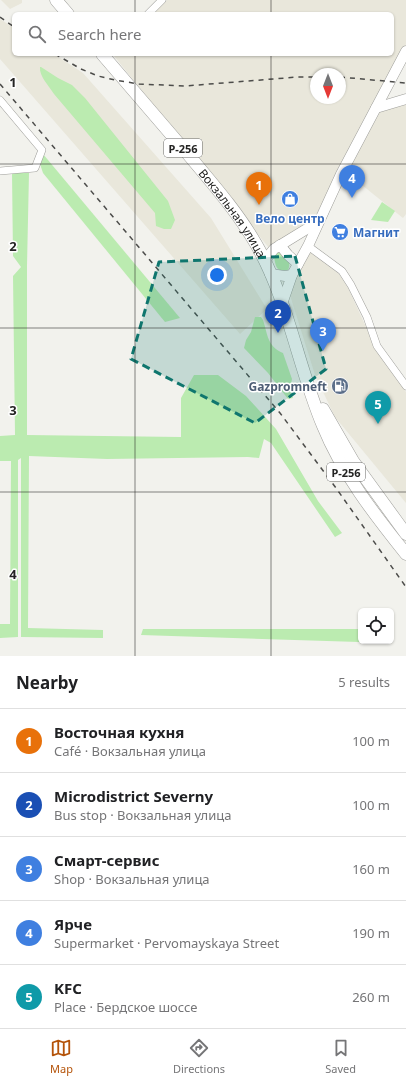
<!DOCTYPE html>
<html lang="en">
<head>
<meta charset="utf-8">
<style>
  body { margin:0; font-family:"Noto Sans",sans-serif; background:#f6f6f6; color:#202124 }
  .controls { position:absolute; right:12px; bottom:12px; display:grid; overflow:hidden; border-radius:6px; box-shadow:0 1px 3px #0004 }
  .controls button { width:36px; height:36px; display:grid; place-items:center; padding:0; border:0; border-bottom:1px solid #e0e0e0; background:#fff; color:#202124; font:20px sans-serif }
  .compass { position:absolute; left:310px; top:68px; width:36px; height:36px; border-radius:50%; background:#fff; box-shadow:0 1px 3px #0004; rotate:180deg }
  .you { position:absolute; left:217px; top:275px; width:14px; height:14px; margin:-10px; border:3px solid #fff; border-radius:50%; background:#1a73e8; box-shadow:0 0 0 6px #1a73e833 }
  .badge { display:grid; place-items:center; width:26px; height:26px; border-radius:50%; background:#b45309; color:#fff; font-size:13px; font-weight:700 }
  .pin { position:absolute; translate:-50% -33px; filter:drop-shadow(0 1px 2px #0008) }
  .pin::after { content:''; position:absolute; top:21px; width:14px; height:12px; background:inherit; clip-path:polygon(0 0,100% 0,50% 100%) }
  .list { margin:0; padding:0; list-style:none }
  h2 { display:flex; justify-content:space-between; align-items:center; height:52px; margin:0; padding:0 16px; font-size:17px }
  h2 small { font-size:13px; font-weight:400; color:#757577 }
  .list li { display:grid; grid-template-columns:26px 1fr auto; gap:12px; align-items:center; box-sizing:border-box; height:64px; padding:0 16px; border-top:1px solid #e0e0e0 }
  .list b { display:block; font-size:15px; white-space:nowrap }
  .list p { margin:0; font-size:13px; white-space:nowrap; color:#757577 }
  .list em { font-size:13px; font-style:normal; color:#757577 }
  .icon { flex:none; width:22px; height:22px; fill:none; stroke:currentColor; stroke-width:2; stroke-linecap:round; stroke-linejoin:round }
  .map { position:relative; flex:none; width:406px; height:656px; overflow:hidden }
  .search { position:absolute; background:#fff; box-shadow:0 1px 3px #0004; left:12px; right:12px; top:12px; height:44px; display:flex; align-items:center; gap:10px; box-sizing:border-box; padding:0 14px; border-radius:6px; color:#757577; font-size:15px }
  .sheet { height:372px; background:#fff }
  nav { display:flex; justify-content:space-around; align-items:center; box-sizing:border-box; height:56px; border-top:1px solid #e0e0e0; background:#fff; font-size:11px; color:#757577 }
  nav a { display:grid; justify-items:center; gap:2px }
  nav .on { color:#b45309 }
  .map>svg:first-child { display:block }
  .built { fill:#e9e7db; fill-rule:evenodd }
  .green { fill:#bbebb0 }
  .lines { fill:none; stroke-linecap:round; stroke-linejoin:round }
  .street-casing { stroke:#9d9d99; stroke-width:8 }
  .secondary-casing { stroke:#9d9d99; stroke-width:11 }
  .highway-casing { stroke:#9d9d99; stroke-width:13 }
  .street { stroke:#fff; stroke-width:7 }
  .secondary { stroke:#fff; stroke-width:10 }
  .highway { stroke:#fff; stroke-width:12 }
  .rail { stroke:#4c4c4a; stroke-width:1.5; stroke-dasharray:5 5; stroke-linecap:butt }
  .marked { fill:#0f766e; fill-opacity:0.2; stroke:#0f766e; stroke-width:3; stroke-dasharray:8 5; stroke-linejoin:round }
  .grid { fill:none; stroke:#242423; stroke-width:1; stroke-opacity:0.55 }
  .labels { text-anchor:middle; dominant-baseline:central; stroke-width:3; stroke-linejoin:round; paint-order:stroke }
  .shield { fill:#fff; stroke:#666665; stroke-width:1 }
  .shield-label { font-size:11px; font-weight:bold; fill:#242423 }
  .street-label { font-size:12px; fill:#242423; stroke:#fff }
  .shop-label { font-size:12px; font-weight:bold; fill:#366cbe; stroke:#fff }
  .service-label { font-size:12px; font-weight:bold; fill:#4e5e75; stroke:#fff; text-anchor:end }
  .grid-label { font-size:13px; text-anchor:middle; font-weight:bold; fill:#242423; stroke:#fff; stroke-width:3; stroke-linejoin:round; paint-order:stroke }
</style>
</head>
<body>
<div class="map">
<svg width="406" height="656" viewBox="0 0 406 656">
  <rect width="100%" height="100%" fill="#f2f2ed"/>
  <g class="built">
    <path d="M1,0H22V3L10,9Z"/>
    <path d="M167,0H406V44L316,215L269,248L114,56L115,54H392V14H153ZM316,74H340V98H316Z"/>
    <path d="M0,19L14,28V54H54L83,73L211,218L267,309L240,334L0,59Z"/>
    <path d="M406,101V214L403,218L352,177L347,167L380,110Z"/>
    <path d="M308,249L339,274L348,288L378,353L406,392V503L335,417L315,375L288,289Z"/>
  </g>
  <g class="green">
    <path d="M40,67H41L58,78L72,85L85,98L168,201L175,220L171,229H164L156,226L155,213L54,94C49,86 39,76 40,67Z"/>
    <path d="M43,154L180,318L165,322L43,173L38,158Z"/>
    <path d="M12,173H29L27,266V435L181,437V398L194,375H218L246,396L276,429L318,501L342,533L335,537L271,443L264,439L259,458L248,457L107,459L29,456L28,628L103,630V638L21,637V458L18,460V637L0,638V624H10L11,461H0V436L15,435L13,276L21,267L13,256Z"/>
    <path d="M382,202L395,211L388,222L371,220Z"/>
    <path d="M281,252C286,258 292,262 288,270C276,272 276,267 274,257L277,253Z"/>
    <path d="M255,317H261L263,320C268,335 267,346 283,353L292,379L290,389L293,398L288,399L268,373L244,348L246,340L251,332Z"/>
    <path d="M143,629H359L361,631V639L359,642L141,635Z"/>
  </g>
  <g class="lines">
    <g class="street-casing">
      <g id="street">
        <path d="M148,14L162,0"/>
        <path d="M0,100L42,150L35,168L0,171"/>
        <path d="M308,246L342,271L351,285L367,317L377,346L406,386"/>
      </g>
    </g>
    <g class="secondary-casing">
      <g id="secondary">
        <path d="M376,108L406,99"/>
        <path d="M280,245L288,255L298,264"/>
        <path d="M265,262L269,255L274,249L318,222"/>
        <path d="M270,274L285,276L292,275"/>
        <path d="M282,304L292,275L308,246L341,174L406,51"/>
      </g>
    </g>
    <g class="highway-casing">
      <g id="highway">
        <path d="M56,0L68,14"/>
        <path id="s1" d="M102,54C130,87 159,120 187,153C211,182 237,211 256,244C288,299 298,367 323,426C342,473 374,514 406,554"/>
        <path d="M323,409L353,461L406,534"/>
      </g>
    </g>
    <use href="#street" class="street"/>
    <use href="#secondary" class="secondary"/>
    <use href="#highway" class="highway"/>
    <g class="rail">
      <path d="M0,17L14,27"/>
      <path d="M55,54L81,69L98,76L115,80L139,84L185,86L298,77H316"/>
      <path d="M340,77L406,83"/>
      <path d="M0,84L280,413L336,488L406,587"/>
    </g>
  </g>
  <path class="marked" d="M295,256L326,369L255,423L131,359L159,262Z"/>
  <path class="grid" d="M135,0V14M271,0V14M135,54V656M271,54V656M0,164H406M0,328H406M0,492H406"/>
  <defs>
    <g id="shop-disc" transform="scale(0.9)"><circle r="9.5" fill="#3f7fe0" stroke="#fff"/><path d="M-5-2.5h2.3a2.7 3.5 0 0 1 5.4 0H5L5.5 6h-11ZM-1.5-2.5h3a1.5 2.3 0 0 0-3 0Z" fill="#fff"/></g>
    <g id="supermarket-disc" transform="scale(0.9)"><circle r="9.5" fill="#3f7fe0" stroke="#fff"/><path d="M-6-5.5h2.5l.6 2H6L4.5 2H-2.5L-4.4-4H-6ZM-1.5 3.2a1.3 1.3 0 1 0 .1 0ZM3 3.2a1.3 1.3 0 1 0 .1 0Z" fill="#fff"/></g>
    <g id="fuel-disc" transform="scale(0.9)"><circle r="9.5" fill="#5c6f8a" stroke="#fff"/><path d="M-5.5-6h7V0h2V4h1.3V-2.5L3-4.5l.8-.8L6-3V5H2.5V1h-1V6h-7ZM-4.2-4.7v3.2H.2V-4.7Z" fill="#fff"/></g>
  </defs>
  <g fill-rule="evenodd">
    <use href="#shop-disc" x="290" y="199"/>
    <use href="#supermarket-disc" x="340" y="232"/>
    <use href="#fuel-disc" x="340" y="386"/>
  </g>
  <g class="labels">
    <g class="shield">
      <rect x="164" y="139" width="38" height="18" rx="3"/>
      <rect x="327" y="463" width="38" height="18" rx="3"/>
    </g>
    <g class="shield-label">
      <text x="183" y="148">Р-256</text>
      <text x="346" y="472">Р-256</text>
    </g>
    <g class="street-label">
      <text stroke="none"><textPath href="#s1" startOffset="206">Вокзальная улица</textPath></text>
    </g>
    <g class="shop-label">
      <text x="290" y="218">Вело центр</text>
      <text x="353" y="232" text-anchor="start">Магнит</text>
    </g>
    <g class="service-label">
      <text x="327" y="386">Gazpromneft</text>
    </g>
  </g>
  <g class="grid-label">
    <text x="13" y="87">1</text>
    <text x="13" y="251">2</text>
    <text x="13" y="415">3</text>
    <text x="13" y="579">4</text>
  </g>
</svg>
<div class="controls">
<button><svg class="icon" aria-label="locate" viewBox="0 0 24 24"><circle cx="12" cy="12" r="6"/><path d="M12 2v4M12 18v4M2 12h4M18 12h4"/></svg></button>
</div>
<svg class="compass" viewBox="-18 -18 36 36"><path d="M0-13l5 13h-10z" fill="#e53935"/><path d="M0 13l5-13h-10z" fill="#757577"/></svg>
<div class="you"></div>
<div class="pin badge" style="left:259px;top:205px;background:#e8710a">1</div>
<div class="pin badge" style="left:278px;top:333px;background:#1a4fb4">2</div>
<div class="pin badge" style="left:323px;top:351px;background:#3f7fe0">3</div>
<div class="pin badge" style="left:352px;top:198px;background:#3f7fe0">4</div>
<div class="pin badge" style="left:378px;top:424px;background:#0f9aa8">5</div>
<div class="search"><svg class="icon" aria-label="search" viewBox="0 0 24 24"><circle cx="10" cy="10" r="6"/><path d="M15 15l6 6"/></svg>Search here</div>
</div>
<section class="sheet">
<h2>Nearby<small>5 results</small></h2>
<ul class="list">
<li><span class="badge" style="background:#e8710a">1</span><div><b>Восточная кухня</b><p>Café · Вокзальная улица</p></div><em>100 m</em></li>
<li><span class="badge" style="background:#1a4fb4">2</span><div><b>Microdistrict Severny</b><p>Bus stop · Вокзальная улица</p></div><em>100 m</em></li>
<li><span class="badge" style="background:#3f7fe0">3</span><div><b>Смарт-сервис</b><p>Shop · Вокзальная улица</p></div><em>160 m</em></li>
<li><span class="badge" style="background:#3f7fe0">4</span><div><b>Ярче</b><p>Supermarket · Pervomayskaya Street</p></div><em>190 m</em></li>
<li><span class="badge" style="background:#0f9aa8">5</span><div><b>KFC</b><p>Place · Бердское шоссе</p></div><em>260 m</em></li>
</ul>
</section>
<nav>
<a class="on"><svg class="icon" aria-label="map" viewBox="0 0 24 24"><path d="M3 6l6-2 6 2 6-2v14l-6 2-6-2-6 2zM9 4v14M15 6v14"/></svg>Map</a>
<a><svg class="icon" aria-label="directions" viewBox="0 0 24 24"><path d="M12 3l9 9-9 9-9-9zM9 14v-3h6M13 9l2 2-2 2"/></svg>Directions</a>
<a><svg class="icon" aria-label="saved" viewBox="0 0 24 24"><path d="M7 4h10v16l-5-4-5 4z"/></svg>Saved</a>
</nav>
</body>
</html>
